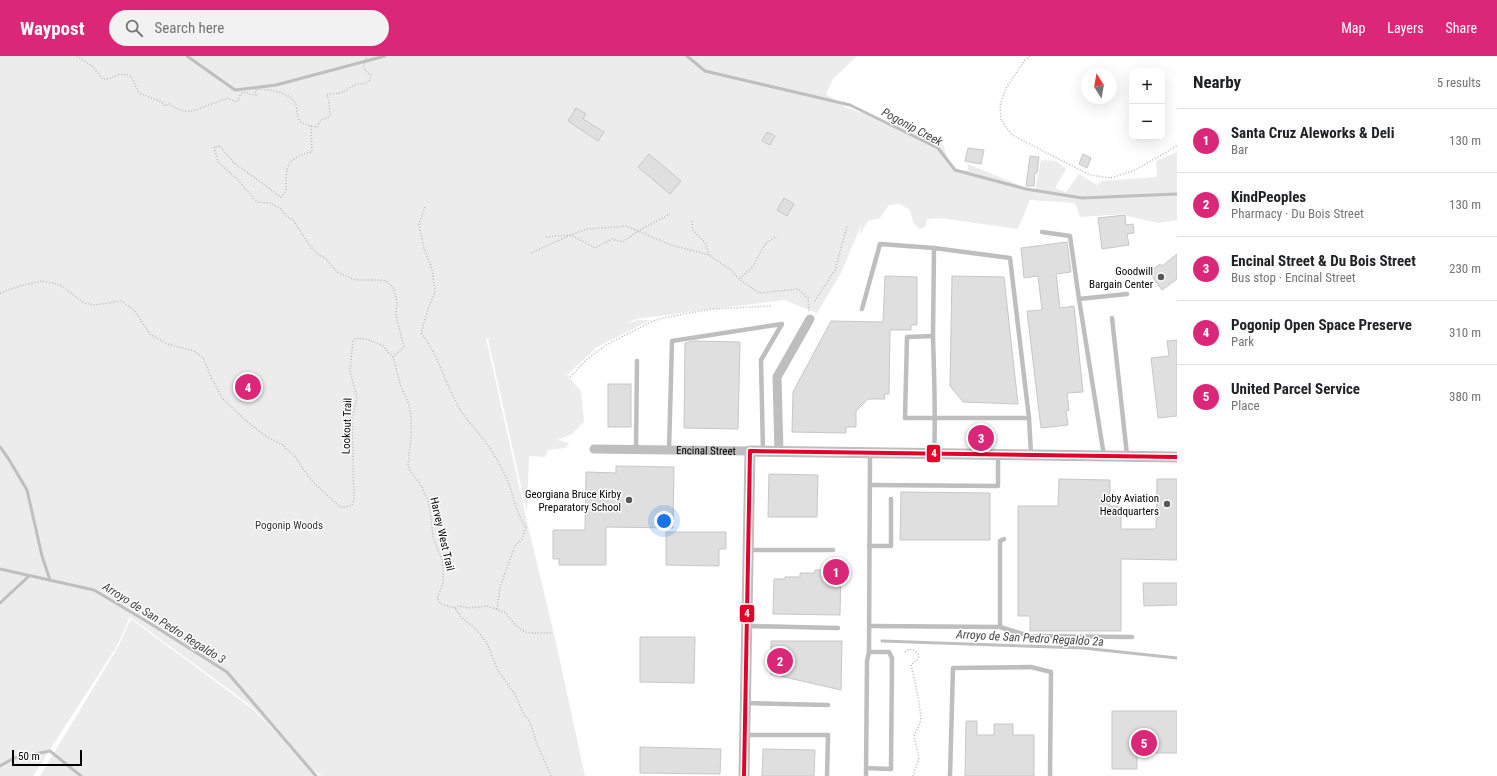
<!DOCTYPE html>
<html lang="en">
<head>
<meta charset="utf-8">
<style>
  body { margin:0; font-family:"Roboto Condensed",sans-serif; background:#f2f2f2; color:#202124 }
  .controls { position:absolute; right:12px; top:12px; display:grid; overflow:hidden; border-radius:8px; box-shadow:0 4px 16px #0002 }
  .controls button { width:36px; height:36px; display:grid; place-items:center; padding:0; border:0; border-bottom:1px solid #e0e0e0; background:#fff; color:#202124; font:20px sans-serif }
  .compass { position:absolute; left:1081px; top:12px; width:36px; height:36px; border-radius:50%; background:#fff; box-shadow:0 4px 16px #0002; rotate:349deg }
  .scale { position:absolute; left:12px; bottom:10px; width:70px; box-sizing:border-box; padding-left:4px; border:2px solid #000; border-top:0; font-size:11px; line-height:14px; white-space:nowrap; color:#000; -webkit-text-stroke:3px #fff; paint-order:stroke }
  .you { position:absolute; left:664px; top:465px; width:14px; height:14px; margin:-10px; border:3px solid #fff; border-radius:50%; background:#1a73e8; box-shadow:0 0 0 6px #1a73e833 }
  .badge { display:grid; place-items:center; width:26px; height:26px; border-radius:50%; background:#db2777; color:#fff; font-size:13px; font-weight:700 }
  .pin { position:absolute; translate:-50% -50%; border:2px solid #fff; box-shadow:0 1px 4px #0006 }
  .list { margin:0; padding:0; list-style:none }
  h2 { display:flex; justify-content:space-between; align-items:center; height:52px; margin:0; padding:0 16px; font-size:17px }
  h2 small { font-size:13px; font-weight:400; color:#757577 }
  .list li { display:grid; grid-template-columns:26px 1fr auto; gap:12px; align-items:center; box-sizing:border-box; height:64px; padding:0 16px; border-top:1px solid #e0e0e0 }
  .list b { display:block; font-size:15px; white-space:nowrap }
  .list p { margin:0; font-size:13px; white-space:nowrap; color:#757577 }
  .list em { font-size:13px; font-style:normal; color:#757577 }
  .icon { flex:none; width:22px; height:22px; fill:none; stroke:currentColor; stroke-width:2; stroke-linecap:round; stroke-linejoin:round }
  .map { position:relative; flex:none; width:1177px; height:720px; overflow:hidden }
  header { display:flex; align-items:center; gap:24px; box-sizing:border-box; height:56px; padding:0 20px; background:#db2777; color:#fff }
  header strong { font-size:19px }
  nav { display:flex; gap:22px; margin-inline-start:auto; font-size:14px }
  .search { width:280px; height:36px; background:#f2f2f2; display:flex; align-items:center; gap:10px; box-sizing:border-box; padding:0 14px; border-radius:22px; color:#757577; font-size:15px }
  main { display:flex }
  aside { flex:1; background:#fff }
  .map>svg:first-child { display:block }
  .green { fill:#ececec }
  .lines { fill:none; stroke-linecap:round; stroke-linejoin:round }
  .stream { stroke:#bfbfbf; stroke-width:3 }
  .building { fill:#dfdfdf; stroke:#c7c7c7 }
  .path { stroke:#b9b9b9; stroke-width:1.5; stroke-dasharray:1 2; stroke-linecap:butt }
  .service { stroke:#bebebe; stroke-width:4.5 }
  .minor { stroke:#bebebe; stroke-width:9 }
  .tertiary { stroke:#bebebe; stroke-width:11 }
  .bus-1-casing { stroke:#fff; stroke-width:7 }
  .bus-1 { stroke:#e4002b; stroke-width:4 }
  .poi-dot { fill:#595959; stroke:#fff; stroke-width:1.5 }
  .labels { text-anchor:middle; dominant-baseline:central; stroke-width:3; stroke-linejoin:round; paint-order:stroke }
  .poi-label { font-size:11px; fill:#000; stroke:#fff; text-anchor:end }
  .street-label { font-size:11px; fill:#000; stroke:#fff }
  .park-label { font-size:11px; fill:#333; stroke:#fff }
  .water-label { font-size:12px; font-style:italic; fill:#444; stroke:#fff }
  .line-badge { stroke:#fff; stroke-width:1.5 }
  .badge-label { font-size:11px; text-anchor:middle; font-weight:bold; fill:#fff }
</style>
</head>
<body>
<header>
<strong>Waypost</strong>
<div class="search"><svg class="icon" aria-label="search" viewBox="0 0 24 24"><circle cx="10" cy="10" r="6"/><path d="M15 15l6 6"/></svg>Search here</div>
<nav><a>Map</a><a>Layers</a><a>Share</a></nav>
</header>
<main>
<div class="map">
<svg width="1177" height="720" viewBox="0 0 1177 720">
  <rect width="100%" height="100%" fill="#fff"/>
  <path class="green" d="M0,0H857L833,23L826,38L845,51L942,85L949,107L956,115L968,114V108L1024,131L1035,133L1041,104L1056,105L1066,113L1055,132L1066,136L1079,118L1097,129L1102,125L1157,121L1156,105L1177,96V164L1158,167L1127,160L1125,158L1080,161L1075,147L1030,144L1018,173L940,162L927,163L926,170L920,173L913,166L910,154L900,148L889,149L880,162L868,165L859,180L862,167L841,217L817,257L784,244L636,263L624,269L638,264H651L597,291L567,319L581,335L584,366L572,378L558,384L569,387L566,392L548,394L545,401L529,400L527,457L488,283L491,281L486,282L529,474L555,582L585,720H322L312,713L319,720H40L118,591L131,563L250,651L278,678L250,649L130,561L117,590L33,720H0Z"/>
  <g class="lines">
    <g class="stream">
      <path d="M187,0L235,34L276,29L385,0"/>
      <path d="M687,0L705,15L850,49L938,92L955,114L1026,133L1082,142L1177,138"/>
      <path d="M0,391L8,402L27,434L42,500L50,524"/>
      <path d="M0,513L94,534L151,568L227,616L316,720"/>
      <path d="M0,547L29,520"/>
      <path d="M882,585L1083,592L1177,602"/>
      <path d="M0,710L14,702L50,695L81,720"/>
    </g>
  </g>
  <g class="building">
    <path d="M576,52L586,58L583,63L604,76L598,85L568,65Z"/>
    <path d="M767,76L775,80L770,89L762,85Z"/>
    <path d="M968,92L984,94L981,108L965,105Z"/>
    <path d="M649,98L681,125L670,138L638,111Z"/>
    <path d="M1083,98L1091,102L1087,112L1079,108Z"/>
    <path d="M1030,100L1039,101L1037,117H1035L1034,130H1026Z"/>
    <path d="M784,142L794,148L787,160L777,154Z"/>
    <path d="M1125,159L1126,169L1133,168L1134,177L1127,178L1129,189L1102,193L1098,162Z"/>
    <path d="M1067,186L1071,216L1056,218L1060,252L1074,250L1083,336L1067,337L1069,354L1066,355L1068,369L1041,372L1027,255L1042,254L1038,220L1024,222L1021,192Z"/>
    <path d="M1177,198V223L1162,234L1149,216L1160,208L1162,210Z"/>
    <path d="M885,220L917,221V269H911V274H890L889,338H884L885,343H868L856,355V371H846V377L792,376L793,336L831,265L883,266Z"/>
    <path d="M952,220L1004,221L1018,348L963,346L950,330Z"/>
    <path d="M1177,284V360L1158,362L1151,302L1169,300L1167,285Z"/>
    <path d="M694,285L740,286L738,373L684,372L685,287Z"/>
    <rect x="608" y="328" width="23" height="43"/>
    <path d="M616,410L674,411L673,472L606,471V509H559V503H553V474H585L586,416L616,417Z"/>
    <path d="M769,418L818,419L817,461H768Z"/>
    <path d="M1059,423L1110,424V450H1121V473H1156L1157,423H1177V504L1121,503V575H1030V560H1018V450H1058Z"/>
    <path d="M901,436L990,437V484H900Z"/>
    <path d="M666,476H726V493H719V510L666,509Z"/>
    <path d="M828,510L841,511L840,559L773,558L774,523H785V521H800V517H815V514H828Z"/>
    <path d="M1143,527H1177V549L1144,550Z"/>
    <path d="M640,581H695L694,627L640,626Z"/>
    <path d="M771,585H842L841,634L771,618Z"/>
    <path d="M1112,655H1177V697H1137V713H1112Z"/>
    <path d="M966,665H977V679H994V668H1013V679H1034V720H965Z"/>
    <path d="M640,691L721,693L720,718L640,717Z"/>
    <path d="M763,693L815,694L814,720H762Z"/>
  </g>
  <g class="lines">
    <g class="path">
      <path d="M77,0L92,10L103,23H109C117,18 122,17 131,20L139,37L162,46L165,50L169,48C185,58 190,57 206,50C212,48 218,46 224,43L226,44L228,42L236,46L239,44V41L242,37L247,36L249,38L256,39L255,35L258,33C269,34 282,35 291,42C305,54 286,67 317,71L321,64L330,60L329,45L327,39C332,37 336,38 340,37C349,34 355,26 364,28L370,24L371,19L367,17L363,10L366,4V0"/>
      <path d="M1030,0L1025,4L1006,32L1000,49L1001,64L1012,79L1090,119L1111,122L1135,114L1177,90"/>
      <path d="M311,70L312,96C285,102 286,111 286,135L281,141L233,106L220,90L214,91L218,106L237,123L257,146L270,147L281,153L287,161L293,164L308,187L317,198L325,202L337,216L355,224H378L386,225L393,231L397,245L396,259L404,291L393,301"/>
      <path d="M425,151L419,168L424,192L432,213L435,236L428,253L421,277C439,299 446,331 461,355C469,368 481,378 489,391C496,401 502,413 507,423C514,440 515,456 526,471L522,483L515,490L500,531L497,553"/>
      <path d="M692,165V173L706,188L709,199"/>
      <path d="M546,181L571,179L587,173L626,170L671,189L709,199L731,214L739,223L759,237L798,233L808,242L809,255"/>
      <path d="M531,197L571,179L595,192L612,183L623,186L638,175L670,158"/>
      <path d="M740,222L753,211L760,197L766,187L777,180"/>
      <path d="M0,237L23,229L43,225L60,229L84,247L95,249L121,245L134,254L150,278L167,288L194,295L203,302L211,321L222,342L245,364L267,381L284,389L285,392L295,400L303,413L313,426L340,451H346L352,449L354,444L352,362L357,342L350,315L353,284L358,282L369,284L383,290L389,297L393,301L401,331L409,348L411,360V381L408,409L411,416L422,431L427,443L430,452L433,481L442,504L443,512V528L437,542L441,548L455,552L462,562L476,573L487,587L497,613L516,640L522,655L531,668L536,686L551,720"/>
      <path d="M815,245L835,214L847,170"/>
      <path d="M570,321L586,304L606,289L651,266L663,262L712,253L772,250"/>
      <path d="M455,552L459,550L469,552L487,550L506,557L515,569L525,576L531,577H552"/>
      <path d="M905,596L907,594C914,593 916,595 919,600L918,603L911,609C915,625 919,644 921,661L920,667L914,680L919,702L913,720"/>
    </g>
    <g class="service">
      <path d="M1042,176L1070,180L1079,243L1127,238"/>
      <path d="M934,192L1010,202L1029,362H905L907,281L933,280C934,319 936,359 934,398"/>
      <path d="M1079,243L1104,400"/>
      <path d="M862,253L880,188L934,192L933,280"/>
      <path d="M1112,262L1127,399"/>
      <path d="M1029,362L1031,398"/>
      <path d="M636,394L637,305"/>
      <path d="M669,394L672,285L782,268L761,304L763,396"/>
      <path d="M870,429L998,430V398"/>
      <path d="M869,490H891V443"/>
      <path d="M748,494H833"/>
      <path d="M746,570L838,572"/>
      <path d="M870,570L1000,571L1029,580L1132,581"/>
      <path d="M1000,571V485L1004,483"/>
      <path d="M869,596L870,397"/>
      <path d="M745,647L828,649"/>
      <path d="M745,679H828L827,720"/>
      <path d="M866,720L867,605L869,596H889L892,602L891,713L866,712"/>
      <path d="M950,720L953,612L1031,611L1051,616L1050,720"/>
    </g>
    <g class="minor">
      <path id="s1" d="M594,393L750,395"/>
      <path d="M779,396L777,321L810,263"/>
    </g>
    <path class="tertiary" d="M744,720L750,395L1177,401"/>
    <g class="bus-1-casing">
      <g id="bus-1">
        <path d="M750,395L1177,401"/>
        <path d="M744,720L750,395"/>
      </g>
    </g>
    <use href="#bus-1" class="bus-1"/>
  </g>
  <g class="poi-dot">
    <circle cx="1161" cy="221" r="4"/>
    <circle cx="629" cy="444" r="4"/>
    <circle cx="1167" cy="448" r="4"/>
  </g>
  <g class="labels">
    <g class="poi-label">
      <text x="1153" y="215">Goodwill<tspan x="1153" dy="13">Bargain Center</tspan></text>
      <text x="621" y="438">Georgiana Bruce Kirby<tspan x="621" dy="13">Preparatory School</tspan></text>
      <text x="1159" y="442">Joby Aviation<tspan x="1159" dy="13">Headquarters</tspan></text>
    </g>
    <g class="street-label">
      <text transform="translate(347 370) rotate(-88)">Lookout Trail</text>
      <text stroke="none"><textPath href="#s1" startOffset="112">Encinal Street</textPath></text>
      <text transform="translate(442 478) rotate(77)">Harvey West Trail</text>
    </g>
    <g class="park-label">
      <text x="289" y="469">Pogonip Woods</text>
    </g>
    <g class="water-label">
      <text transform="translate(912 71) rotate(28)">Pogonip Creek</text>
      <text transform="translate(164 567) rotate(32)">Arroyo de San Pedro Regaldo 3</text>
      <text transform="translate(1030 582) rotate(3)">Arroyo de San Pedro Regaldo 2a</text>
    </g>
  </g>
  <g class="line-badge">
    <rect x="926" y="388" width="15" height="19" rx="4" fill="#e4002b"/>
    <rect x="739" y="548" width="16" height="19" rx="4" fill="#e4002b"/>
  </g>
  <g class="badge-label">
    <text x="934" y="401">4</text>
    <text x="747" y="561">4</text>
  </g>
</svg>
<div class="controls">
<button>+</button>
<button>−</button>
</div>
<svg class="compass" viewBox="-18 -18 36 36"><path d="M0-13l5 13h-10z" fill="#e53935"/><path d="M0 13l5-13h-10z" fill="#757577"/></svg>
<div class="scale">50 m</div>
<div class="you"></div>
<div class="pin badge" style="left:836px;top:516px">1</div>
<div class="pin badge" style="left:780px;top:605px">2</div>
<div class="pin badge" style="left:981px;top:382px">3</div>
<div class="pin badge" style="left:248px;top:331px">4</div>
<div class="pin badge" style="left:1144px;top:687px">5</div>
</div>
<aside>
<h2>Nearby<small>5 results</small></h2>
<ul class="list">
<li><span class="badge">1</span><div><b>Santa Cruz Aleworks &amp; Deli</b><p>Bar</p></div><em>130 m</em></li>
<li><span class="badge">2</span><div><b>KindPeoples</b><p>Pharmacy · Du Bois Street</p></div><em>130 m</em></li>
<li><span class="badge">3</span><div><b>Encinal Street &amp; Du Bois Street</b><p>Bus stop · Encinal Street</p></div><em>230 m</em></li>
<li><span class="badge">4</span><div><b>Pogonip Open Space Preserve</b><p>Park</p></div><em>310 m</em></li>
<li><span class="badge">5</span><div><b>United Parcel Service</b><p>Place</p></div><em>380 m</em></li>
</ul>
</aside>
</main>
</body>
</html>
